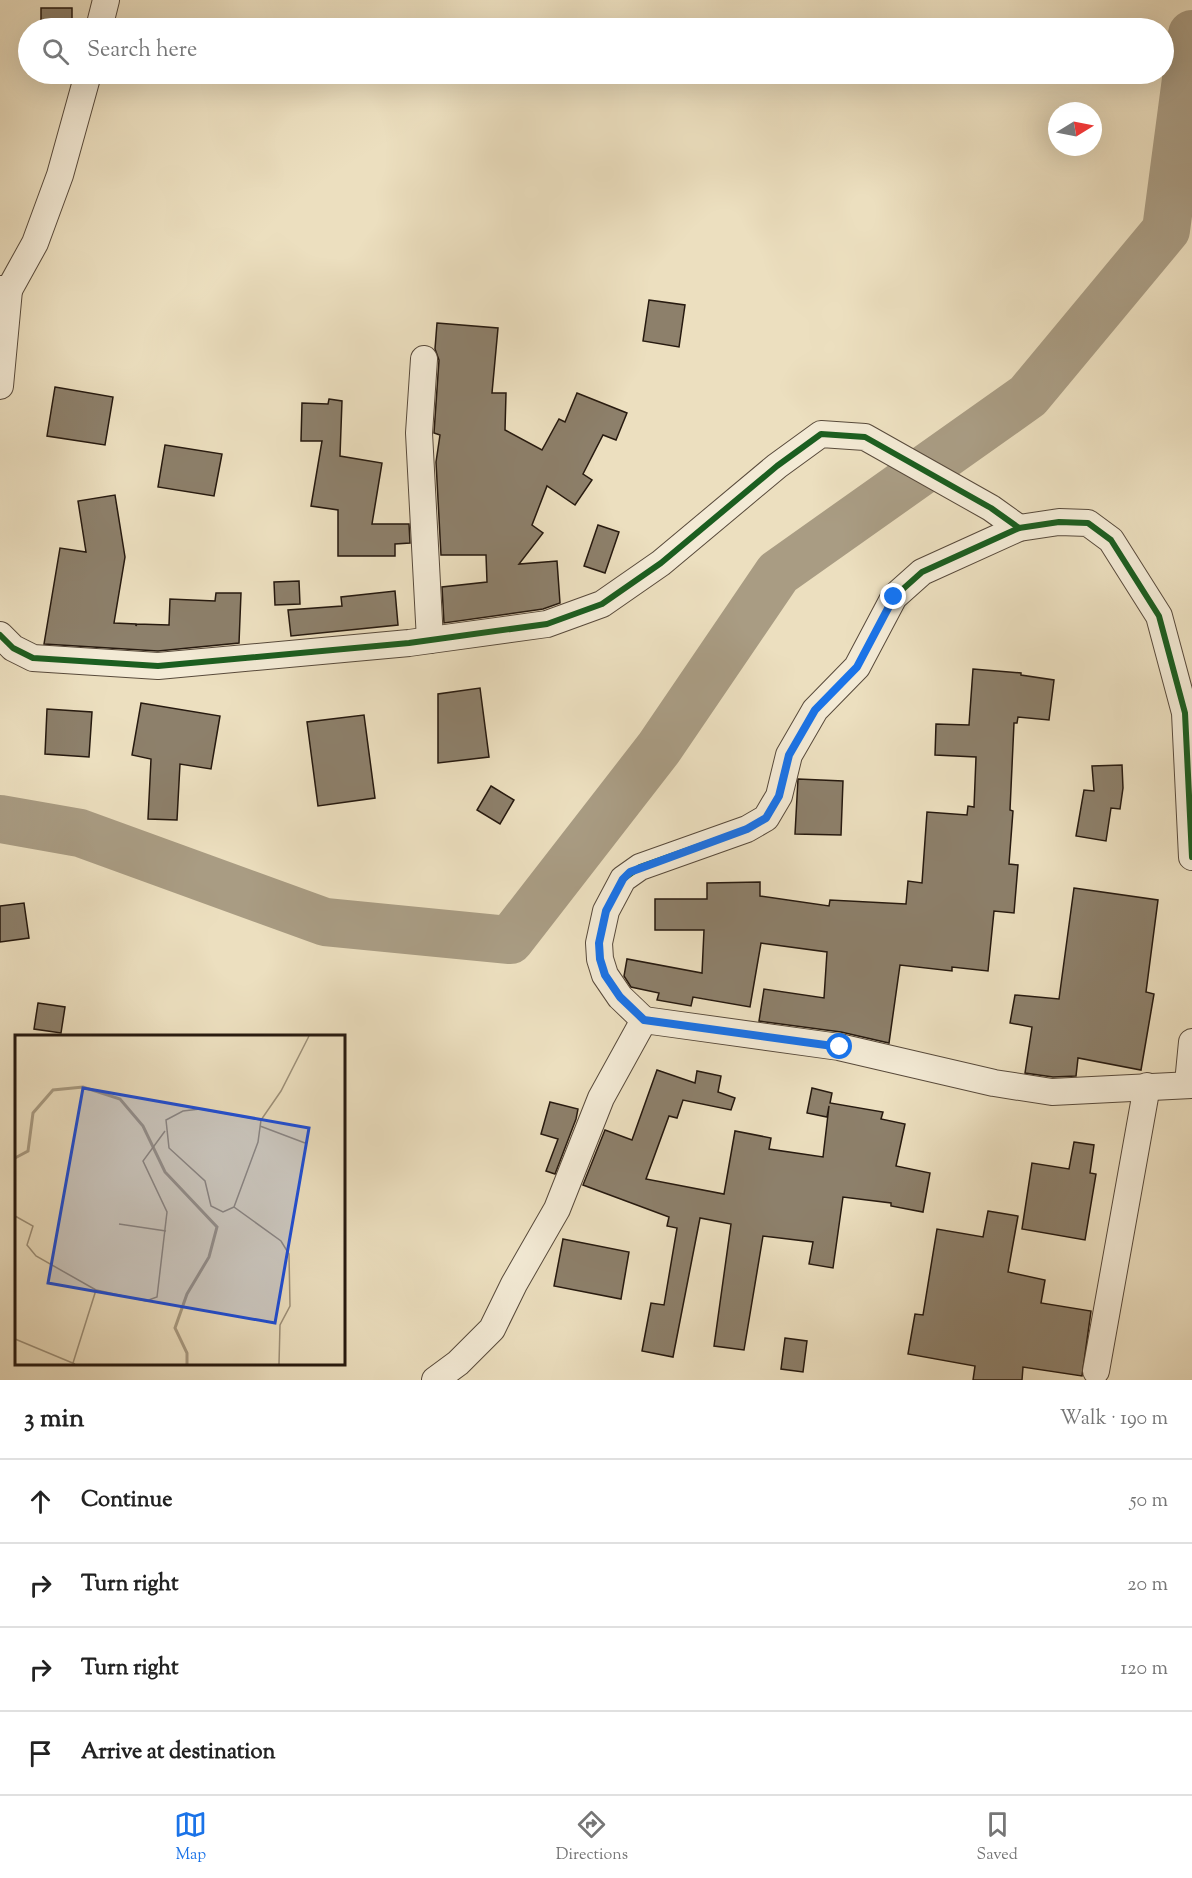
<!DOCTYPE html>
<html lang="en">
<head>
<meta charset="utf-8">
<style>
  body { margin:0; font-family:"Sorts Mill Goudy",serif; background:#f6f6f6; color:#222 }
  .compass { position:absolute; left:1048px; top:102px; width:54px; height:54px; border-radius:50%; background:#fff; box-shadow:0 6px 24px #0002; rotate:80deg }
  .stop { position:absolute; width:18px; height:18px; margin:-14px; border:4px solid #1a73e8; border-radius:50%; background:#fff }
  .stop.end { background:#1a73e8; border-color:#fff; box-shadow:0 2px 6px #0008 }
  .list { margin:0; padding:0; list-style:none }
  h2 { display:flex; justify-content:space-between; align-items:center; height:78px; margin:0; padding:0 24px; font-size:26px }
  h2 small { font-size:20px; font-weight:400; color:#767676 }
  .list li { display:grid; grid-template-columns:39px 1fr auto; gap:18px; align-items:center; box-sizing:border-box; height:84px; padding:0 24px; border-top:2px solid #e0e0e0 }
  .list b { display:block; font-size:22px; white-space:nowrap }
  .list em { font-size:20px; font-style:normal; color:#767676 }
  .icon { flex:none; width:33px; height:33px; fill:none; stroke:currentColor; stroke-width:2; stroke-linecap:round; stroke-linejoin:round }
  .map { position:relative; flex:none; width:1192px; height:1380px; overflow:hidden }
  .search { position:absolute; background:#fff; box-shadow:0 6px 24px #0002; left:18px; right:18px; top:18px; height:66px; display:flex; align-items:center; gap:15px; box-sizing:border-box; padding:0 21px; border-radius:33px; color:#767676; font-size:22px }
  .sheet { height:414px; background:#fff }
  nav { display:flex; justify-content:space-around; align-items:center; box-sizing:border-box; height:84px; border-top:2px solid #e0e0e0; background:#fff; font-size:16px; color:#767676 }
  nav a { display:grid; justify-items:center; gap:3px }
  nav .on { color:#1a73e8 }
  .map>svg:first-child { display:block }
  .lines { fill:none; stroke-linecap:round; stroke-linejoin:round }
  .river { stroke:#a99c83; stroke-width:48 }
  .building { fill:#8d806b; stroke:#26190f; stroke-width:1.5 }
  .minor-casing { stroke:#584a3b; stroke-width:28 }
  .minor { stroke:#f3ead5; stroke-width:26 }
  .cycleway-casing { stroke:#f3ead5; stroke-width:10 }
  .cycleway { stroke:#1b5e20; stroke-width:6 }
  .route { stroke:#1a73e8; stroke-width:8 }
  .inset-river { fill:none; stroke:#a99c83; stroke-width:3 }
  .inset-road { fill:none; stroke:#9d9079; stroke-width:1.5 }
  .view { fill:#1d4ed8; fill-opacity:0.15; stroke:#1d4ed8; stroke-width:3 }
  .inset-edge { fill:none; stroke:#26190f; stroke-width:3 }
</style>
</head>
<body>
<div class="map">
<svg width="1192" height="1380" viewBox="0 0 1192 1380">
  <rect width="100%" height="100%" fill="#ecdfbf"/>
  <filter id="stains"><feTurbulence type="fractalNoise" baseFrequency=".00333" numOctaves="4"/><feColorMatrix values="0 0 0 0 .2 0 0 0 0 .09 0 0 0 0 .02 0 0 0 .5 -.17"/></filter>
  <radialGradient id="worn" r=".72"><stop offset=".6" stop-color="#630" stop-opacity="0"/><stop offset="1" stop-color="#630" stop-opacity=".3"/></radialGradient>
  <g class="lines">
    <path class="river" d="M0,819L80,833L325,922L510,940L659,748L778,573L1028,396L1166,230L1192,34"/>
  </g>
  <g class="building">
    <rect x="41" y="8" width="31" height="20"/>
    <path d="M649,300L685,305L679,347L643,341Z"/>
    <path d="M437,323L498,328L492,393H506L505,430L542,450L559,419L565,422L577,393L627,413L616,440L603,435L583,474L592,480L575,505L547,486L532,525L543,533L519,564L557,561L560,603L543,609L444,623L442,587L487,582L486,555H441L436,462L440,435L434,433L439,360L435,349Z"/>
    <path d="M55,387L113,397L105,445L47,436Z"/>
    <path d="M329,399L342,401L340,456L382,463L372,524H409L410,543L395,544V556H338V510L311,506L322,441H301L302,403L328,404Z"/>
    <path d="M165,445L222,454L214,496L158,487Z"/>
    <path d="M115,495L125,557L114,623L136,624V626L137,624L169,625L170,599L215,601L216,593H241L239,643L158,651L44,644L60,548L86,552L78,501Z"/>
    <path d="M598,525L619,532L605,573L584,566Z"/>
    <path d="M299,581L300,604L275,605L274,582Z"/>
    <path d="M395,591L398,625L291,636L288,610L342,606L341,597Z"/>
    <path d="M973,669L1021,673V675L1054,680L1049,720L1018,717L1017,723H1014L1010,810L1013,811L1009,864L1018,865L1014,913L994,911L988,971L952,967V971L900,965L889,1043L841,1032L759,1021L764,989L824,998L827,952L761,943L750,1007L693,997L691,1006L657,1000L659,993L631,987L624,976L627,959L702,973L704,930H655V899H707V883L760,882V896L829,906L830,900L906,904L908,881L922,883L927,812L967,815L968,806L974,807L976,757L935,755L936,724L969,725Z"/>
    <path d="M480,688L489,757L438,763V694Z"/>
    <path d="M141,703L220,716L211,769L180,764L177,820L148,819L151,759L132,755Z"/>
    <path d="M47,709L92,712L89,757L45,754Z"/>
    <path d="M364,715L375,798L318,806L307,722Z"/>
    <path d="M1122,765L1123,788L1120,809L1111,808L1106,841L1076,836L1084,790L1094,791L1092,766Z"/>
    <path d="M798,779L843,781L841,835L795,834Z"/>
    <path d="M491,786L514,800L500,824L477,810Z"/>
    <path d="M1074,888L1158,900L1146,992L1154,994L1141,1070L1078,1058L1076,1076L1053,1077L1025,1073L1032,1027L1010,1023L1015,995L1059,999Z"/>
    <path d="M24,903L29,938L0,942V906Z"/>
    <path d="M38,1003L65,1007L61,1033L34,1029Z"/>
    <path d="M657,1070L695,1083L697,1071L721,1076L718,1092L735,1098L731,1110L683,1100L677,1118L669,1116L646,1179L724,1194L735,1131L771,1138L769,1149L823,1157L829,1106L827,1117L807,1113L812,1088L832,1093L830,1103L883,1112L881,1119L905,1124L896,1166L930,1173L923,1212L891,1206V1203L843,1197L833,1268L809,1264L813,1242L763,1236L744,1350L714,1346L731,1224L700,1218L673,1357L642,1351L651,1303L664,1305L677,1228L667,1226L669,1217L583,1185L605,1130L632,1140Z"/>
    <path d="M550,1102L578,1109L576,1119L555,1174L546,1171L558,1139L541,1134Z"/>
    <path d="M1074,1142L1094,1145L1090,1173L1096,1174L1085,1240L1022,1229L1032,1163L1069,1169Z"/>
    <path d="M988,1211L1018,1216L1008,1272L1045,1280L1041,1303L1091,1311L1082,1376L1023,1367L1022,1380H973L975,1366L908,1354L915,1314L923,1315L937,1229L983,1237Z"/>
    <path d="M563,1239L629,1252L621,1299L554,1286Z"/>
    <path d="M785,1338L807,1341L803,1372L781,1369Z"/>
  </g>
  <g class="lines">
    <g class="minor-casing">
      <g id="minor">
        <path d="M99,28L106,0"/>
        <path d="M0,289L9,290L0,386"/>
        <path d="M9,290L35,243L60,175L88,74"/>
        <path d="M424,359L419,433L430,640"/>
        <path d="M0,635L13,648L33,658L158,666L409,643L547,624L602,604L661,563L777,466L821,434L865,437L991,508L1019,528"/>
        <path d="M644,1020L620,997L605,975L600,959L599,943L606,911L623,879L640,867L747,829L766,818L779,796L789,755L815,710L857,667L894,597L922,572L1019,528L1059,522L1088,523L1111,540L1159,616L1185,713L1192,857"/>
        <path d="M1188,1083L1192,1042"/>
        <path d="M1096,1371L1147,1086"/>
        <path d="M435,1380L458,1363L492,1329L514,1284L557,1209L601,1098L644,1020L839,1047L994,1083L1052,1092L1192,1085"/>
      </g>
    </g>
    <use href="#minor" class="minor"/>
    <g class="cycleway-casing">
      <g id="cycleway">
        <path d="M0,635L13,648L33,658L158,666L409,643L547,624L602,604L661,563L777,466L821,434L865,437L991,508L1019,528"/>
        <path d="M644,1020L620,997L605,975L600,959L599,943L606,911L623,879L640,867L747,829L766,818L779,796L789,755L815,710L857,667L894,597L922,572L1019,528L1059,522L1088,523L1111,540L1159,616L1185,713L1192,857"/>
      </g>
    </g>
    <use href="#cycleway" class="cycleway"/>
  </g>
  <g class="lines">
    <path class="route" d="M840,1047L644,1020L620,997L605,975L600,959L599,943L606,911L623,879L630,872L747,829L766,818L779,796L789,755L815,710L857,667L894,597"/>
  </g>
  <g transform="translate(15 1035)">
    <rect width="330" height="330" fill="#ecdfbf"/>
    <path class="inset-river" d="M0,123L13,116L18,78L38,55L68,52L105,64L128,91L150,137L202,192L194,222L172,259L160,293L172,318V329"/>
    <path class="inset-road" d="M245,91L290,108M219,172L208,177L196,171L190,146L154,113L151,85L168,76L185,74L246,85M0,181L18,191L12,210L21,221L81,255M104,189L151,196M0,304L60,329M58,328L81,255L131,266L142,262L152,177L128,126L150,96M264,329L265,290L275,271L274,219L266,206L219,172L243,107L246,85L266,56L294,1"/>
    <path class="view" d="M68,53L294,93L260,288L33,248Z"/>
    <rect width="330" height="330" class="inset-edge"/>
  </g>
  <rect width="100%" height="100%" filter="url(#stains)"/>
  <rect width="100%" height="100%" fill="url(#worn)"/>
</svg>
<svg class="compass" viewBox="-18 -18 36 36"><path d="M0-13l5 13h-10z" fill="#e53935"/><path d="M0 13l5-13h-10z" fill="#767676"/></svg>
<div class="stop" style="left:840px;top:1047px"></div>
<div class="stop end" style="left:894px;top:597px"></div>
<div class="search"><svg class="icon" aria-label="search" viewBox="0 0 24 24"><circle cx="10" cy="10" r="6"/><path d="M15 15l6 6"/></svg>Search here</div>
</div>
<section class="sheet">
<h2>3 min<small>Walk · 190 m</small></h2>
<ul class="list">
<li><svg class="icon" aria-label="ahead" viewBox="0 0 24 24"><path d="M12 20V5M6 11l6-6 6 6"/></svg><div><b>Continue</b></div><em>50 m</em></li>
<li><svg class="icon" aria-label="right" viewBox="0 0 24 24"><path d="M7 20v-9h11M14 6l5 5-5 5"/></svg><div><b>Turn right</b></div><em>20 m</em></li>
<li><svg class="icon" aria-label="right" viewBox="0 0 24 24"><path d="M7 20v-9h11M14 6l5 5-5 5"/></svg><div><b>Turn right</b></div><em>120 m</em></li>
<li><svg class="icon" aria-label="arrive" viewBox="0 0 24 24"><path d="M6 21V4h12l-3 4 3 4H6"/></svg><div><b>Arrive at destination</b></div></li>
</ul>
</section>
<nav>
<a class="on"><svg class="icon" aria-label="map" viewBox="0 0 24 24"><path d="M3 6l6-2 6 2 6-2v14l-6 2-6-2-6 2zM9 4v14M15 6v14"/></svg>Map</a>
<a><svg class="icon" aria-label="directions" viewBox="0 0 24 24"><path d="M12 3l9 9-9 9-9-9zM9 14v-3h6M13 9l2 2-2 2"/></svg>Directions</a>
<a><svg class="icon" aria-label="saved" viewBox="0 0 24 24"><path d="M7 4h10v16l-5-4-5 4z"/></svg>Saved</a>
</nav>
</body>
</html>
